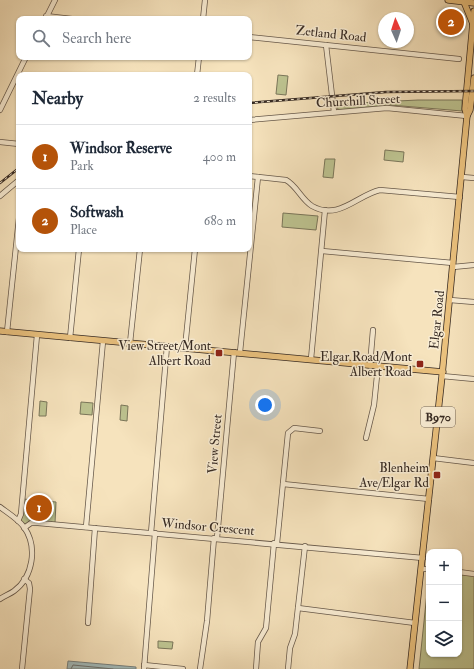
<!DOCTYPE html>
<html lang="en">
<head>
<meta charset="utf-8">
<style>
  body { margin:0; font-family:"IM FELL Double Pica",serif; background:#f2f2f3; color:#1f2937 }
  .controls { position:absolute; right:12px; bottom:12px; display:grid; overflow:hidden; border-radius:8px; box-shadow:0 1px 3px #0004 }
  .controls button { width:36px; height:36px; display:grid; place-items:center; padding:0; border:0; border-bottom:1px solid #e0e1e3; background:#fff; color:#1f2937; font:20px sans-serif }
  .compass { position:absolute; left:378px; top:12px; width:36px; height:36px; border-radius:50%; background:#fff; box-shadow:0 1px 3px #0004; rotate:357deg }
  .you { position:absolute; left:265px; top:405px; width:14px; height:14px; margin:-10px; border:3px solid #fff; border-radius:50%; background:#1a73e8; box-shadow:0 0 0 6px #1a73e833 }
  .badge { display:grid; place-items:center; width:26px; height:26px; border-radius:50%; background:#b45309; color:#fff; font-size:13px; font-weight:700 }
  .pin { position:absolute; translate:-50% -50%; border:2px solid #fff; box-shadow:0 1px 4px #0006 }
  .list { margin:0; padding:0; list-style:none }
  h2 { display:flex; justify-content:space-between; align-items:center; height:52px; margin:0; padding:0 16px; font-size:17px }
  h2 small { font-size:13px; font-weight:400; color:#747a83 }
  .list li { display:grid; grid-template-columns:26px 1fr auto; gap:12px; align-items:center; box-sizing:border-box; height:64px; padding:0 16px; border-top:1px solid #e0e1e3 }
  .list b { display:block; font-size:15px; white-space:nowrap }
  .list p { margin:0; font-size:13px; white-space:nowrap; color:#747a83 }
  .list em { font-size:13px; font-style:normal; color:#747a83 }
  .icon { flex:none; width:22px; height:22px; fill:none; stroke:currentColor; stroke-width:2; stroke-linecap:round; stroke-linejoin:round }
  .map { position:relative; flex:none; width:474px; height:669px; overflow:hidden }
  .search { position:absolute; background:#fff; box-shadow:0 1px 3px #0004; left:16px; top:16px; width:236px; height:44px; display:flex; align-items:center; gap:10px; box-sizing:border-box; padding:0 14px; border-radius:8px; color:#747a83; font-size:15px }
  .panel { position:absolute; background:#fff; box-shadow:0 1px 3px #0004; left:16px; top:72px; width:236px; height:180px; border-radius:8px }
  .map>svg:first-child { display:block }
  .green { fill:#bdc390; stroke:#7a765a }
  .water { fill:#a2bbbc; stroke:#77817f }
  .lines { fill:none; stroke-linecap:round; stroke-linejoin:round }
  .shore { stroke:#6c7270; stroke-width:1 }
  .minor-casing { stroke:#66584a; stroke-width:6 }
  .major-casing { stroke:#362a23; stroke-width:7 }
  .minor { stroke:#f9edd4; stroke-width:4.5 }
  .major { stroke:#ebc27e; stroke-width:5.5 }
  .rail-casing { stroke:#362a23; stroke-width:2.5 }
  .rail { stroke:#f9edd4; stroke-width:1; stroke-dasharray:3; stroke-linecap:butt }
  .poi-dot { fill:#8f2418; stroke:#f9edd4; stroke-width:1.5 }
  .labels { text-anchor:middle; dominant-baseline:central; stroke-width:3; stroke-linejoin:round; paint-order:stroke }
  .shield { fill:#f9edd4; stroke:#706458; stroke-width:1 }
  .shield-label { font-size:12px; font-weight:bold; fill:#362a23 }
  .street-label { font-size:13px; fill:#362a23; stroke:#f9edd4 }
  .poi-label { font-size:13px; fill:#362a23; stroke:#f9edd4; text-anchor:end }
</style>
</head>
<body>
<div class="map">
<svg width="474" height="669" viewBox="0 0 474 669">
  <rect width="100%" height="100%" fill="#f6e3bd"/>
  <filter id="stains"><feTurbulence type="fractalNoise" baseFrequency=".005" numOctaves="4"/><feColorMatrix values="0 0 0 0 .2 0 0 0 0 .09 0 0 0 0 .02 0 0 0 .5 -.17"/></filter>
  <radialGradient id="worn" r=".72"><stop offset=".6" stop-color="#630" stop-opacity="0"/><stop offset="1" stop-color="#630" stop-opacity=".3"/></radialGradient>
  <g class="green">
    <path d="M278,75L288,76L286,95L276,94Z"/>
    <path d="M418,100H462V111L390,105L338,110L337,104Z"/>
    <path d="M385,150L404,152L403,162L384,160Z"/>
    <path d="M325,159H335L333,178L323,177Z"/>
    <path d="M283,213L318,216L316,230L282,227Z"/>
    <path d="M40,401L47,402L46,416H39Z"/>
    <path d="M81,402L93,403L92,415L80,414Z"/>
    <path d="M121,405L128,406L127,421L120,420Z"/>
    <path d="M23,499L56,502L55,523L39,522L24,527L19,521Z"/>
    <path d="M459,573L474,575V669H419L429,574V654H459Z"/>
    <path d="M158,641L173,642L172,649L158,648Z"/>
  </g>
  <path class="water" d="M68,661L136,667V669H67Z"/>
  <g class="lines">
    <path class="shore" d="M71,669L73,665L113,669"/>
    <g class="minor-casing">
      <g id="minor">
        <path d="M46,16L72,19"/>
        <path d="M46,18L55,0"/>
        <path d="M203,19L205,0"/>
        <path d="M249,37L459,59"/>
        <path d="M326,45L334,112"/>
        <path d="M197,75L199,57"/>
        <path d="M0,110L26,57"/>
        <path d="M249,120L387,108L467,116"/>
        <path d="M0,142L19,144"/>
        <path d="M249,176L286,180C297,186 301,199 312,206C339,221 357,195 380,190L460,197"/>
        <path d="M462,177L474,178"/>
        <path d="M0,196L19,180"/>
        <path d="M322,251L453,263"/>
        <path d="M453,267L474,265"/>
        <path d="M450,300L474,302"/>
        <path d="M7,332L19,218"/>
        <path d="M70,338L79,249"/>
        <path d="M130,343L140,249"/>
        <path d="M185,348L195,249"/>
        <path d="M240,352L258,177"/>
        <path d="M311,359L325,210"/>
        <path d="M370,365L373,330"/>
        <path d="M442,376L474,379"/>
        <path d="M366,438L374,405L378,366"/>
        <path d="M433,458L474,463"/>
        <path d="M283,484L429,499"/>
        <path d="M0,507C8,513 18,519 24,527C38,547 33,577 14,591C10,594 4,596 0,599"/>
        <path d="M18,521L21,514L37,335"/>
        <path d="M86,527L103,341"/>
        <path d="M24,528L31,523H38L423,558"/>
        <path d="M151,533L167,346"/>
        <path d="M217,538L234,352"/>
        <path d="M277,543L288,433L294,428L320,431"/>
        <path d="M421,569H429"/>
        <path d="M459,572L474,574"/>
        <path d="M298,608L415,623"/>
        <path d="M88,623L95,528"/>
        <path d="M144,665L183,669"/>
        <path d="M22,669L30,589L29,583L24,579"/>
        <path d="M144,669L155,533"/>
        <path d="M200,669L207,621L214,538"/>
        <path d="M256,669L258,642L266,628L274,543"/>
        <path d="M288,669L290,648L295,634L305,546"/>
      </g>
    </g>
    <g class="major-casing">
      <g id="major">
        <path d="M448,0L474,3"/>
        <path d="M464,2L473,24"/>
        <path d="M467,116L470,110L474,78"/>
        <path d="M0,331L443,372"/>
        <path d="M410,669L442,376L467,116L465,109L474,11"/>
      </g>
    </g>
    <use href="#minor" class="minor"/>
    <use href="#major" class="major"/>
    <g class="rail-casing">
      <g id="rail">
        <path d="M249,103L386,92L474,91"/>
        <path d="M0,183L19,168"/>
      </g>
    </g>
    <use href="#rail" class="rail"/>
  </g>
  <g class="poi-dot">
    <rect x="215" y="349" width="8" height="8" rx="2"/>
    <rect x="416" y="360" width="8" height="8" rx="2"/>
    <rect x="433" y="471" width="8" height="8" rx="2"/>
  </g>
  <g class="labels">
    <rect class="shield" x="421" y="407" width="34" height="20" rx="3"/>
    <g class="shield-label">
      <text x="438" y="417">B970</text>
    </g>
    <g class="street-label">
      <text transform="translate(331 34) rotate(6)">Zetland Road</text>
      <text transform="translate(358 101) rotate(-3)">Churchill Street</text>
      <text transform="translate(437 320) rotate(-84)">Elgar Road</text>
      <text transform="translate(215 444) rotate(-85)">View Street</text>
      <text transform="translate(208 527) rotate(5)">Windsor Crescent</text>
    </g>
    <g class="poi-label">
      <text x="211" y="346">View Street/Mont<tspan x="211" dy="15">Albert Road</tspan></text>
      <text x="412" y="357">Elgar Road/Mont<tspan x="412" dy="15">Albert Road</tspan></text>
      <text x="429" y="468">Blenheim<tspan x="429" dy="15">Ave/Elgar Rd</tspan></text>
    </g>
  </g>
  <rect width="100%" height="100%" filter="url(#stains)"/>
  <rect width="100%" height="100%" fill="url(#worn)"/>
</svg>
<div class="controls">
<button>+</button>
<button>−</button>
<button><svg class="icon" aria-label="layers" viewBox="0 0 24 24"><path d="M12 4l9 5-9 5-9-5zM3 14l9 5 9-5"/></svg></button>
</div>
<svg class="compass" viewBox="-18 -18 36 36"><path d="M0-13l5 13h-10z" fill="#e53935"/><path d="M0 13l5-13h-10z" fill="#747a83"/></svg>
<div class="you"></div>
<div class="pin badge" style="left:39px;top:508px">1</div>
<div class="pin badge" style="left:451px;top:22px">2</div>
<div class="search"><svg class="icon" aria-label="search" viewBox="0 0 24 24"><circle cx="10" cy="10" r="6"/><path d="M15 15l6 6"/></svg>Search here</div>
<section class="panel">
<h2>Nearby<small>2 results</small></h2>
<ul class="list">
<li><span class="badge">1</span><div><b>Windsor Reserve</b><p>Park</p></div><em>400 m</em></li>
<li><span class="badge">2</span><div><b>Softwash</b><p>Place</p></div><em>680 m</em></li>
</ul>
</section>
</div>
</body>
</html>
